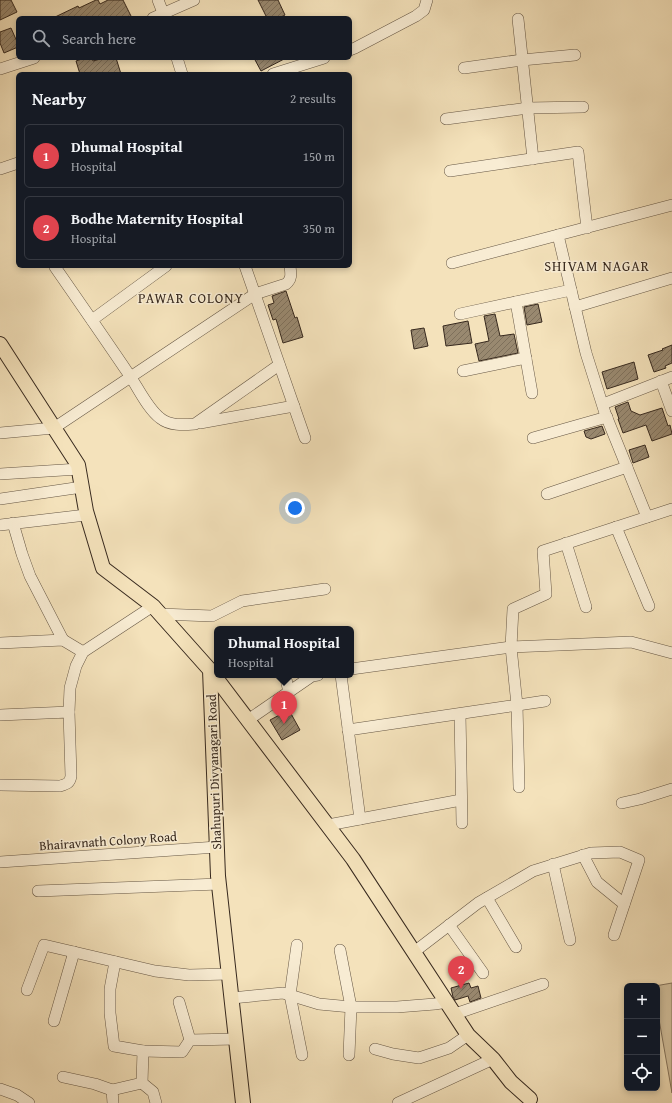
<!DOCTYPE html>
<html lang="en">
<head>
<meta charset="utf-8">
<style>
  body { margin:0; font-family:"Gentium Book Plus",serif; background:#20242c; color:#f1f3f6 }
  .controls { position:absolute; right:12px; bottom:12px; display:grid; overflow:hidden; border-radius:6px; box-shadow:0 2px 6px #0003 }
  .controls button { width:36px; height:36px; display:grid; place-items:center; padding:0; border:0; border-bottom:1px solid #363941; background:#171b24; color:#f1f3f6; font:20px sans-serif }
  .you { position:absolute; left:295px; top:508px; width:14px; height:14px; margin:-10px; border:3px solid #fff; border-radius:50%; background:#1a73e8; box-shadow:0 0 0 6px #1a73e833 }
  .badge { display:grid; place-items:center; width:26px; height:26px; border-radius:50%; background:#8c9099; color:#fff; font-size:13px; font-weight:700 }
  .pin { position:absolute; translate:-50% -33px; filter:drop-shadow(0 1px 2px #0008) }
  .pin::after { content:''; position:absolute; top:21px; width:14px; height:12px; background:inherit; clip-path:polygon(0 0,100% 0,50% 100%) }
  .popup { position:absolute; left:214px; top:626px; width:140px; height:52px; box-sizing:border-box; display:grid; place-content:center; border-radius:6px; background:#171b24; filter:drop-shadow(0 1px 3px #0005); font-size:13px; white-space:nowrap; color:#9ea1a6 }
  .popup b { font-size:15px; color:#f1f3f6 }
  .popup::after { content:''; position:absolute; left:50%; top:100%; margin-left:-8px; border:8px solid transparent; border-top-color:#171b24 }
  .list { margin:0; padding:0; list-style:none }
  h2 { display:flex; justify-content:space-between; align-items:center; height:52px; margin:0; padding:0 16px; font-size:17px }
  h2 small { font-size:13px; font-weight:400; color:#9ea1a6 }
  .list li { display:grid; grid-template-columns:26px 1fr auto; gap:12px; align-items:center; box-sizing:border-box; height:64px; margin:0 8px 8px; padding:0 8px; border:1px solid #363941; border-radius:6px }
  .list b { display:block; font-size:15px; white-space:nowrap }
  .list p { margin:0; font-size:13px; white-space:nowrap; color:#9ea1a6 }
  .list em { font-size:13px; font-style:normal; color:#9ea1a6 }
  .icon { flex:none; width:22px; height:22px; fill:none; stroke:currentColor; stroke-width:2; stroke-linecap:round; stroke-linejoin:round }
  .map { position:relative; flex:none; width:672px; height:1103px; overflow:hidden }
  .search { position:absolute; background:#171b24; box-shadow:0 2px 6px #0003; left:16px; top:16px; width:336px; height:44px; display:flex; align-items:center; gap:10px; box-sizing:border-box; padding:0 14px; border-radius:6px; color:#9ea1a6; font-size:15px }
  .panel { position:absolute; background:#171b24; box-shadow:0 2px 6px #0003; left:16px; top:72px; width:336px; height:196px; border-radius:6px }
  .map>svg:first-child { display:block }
  .green { fill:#d4c3a0; stroke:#86765f }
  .building { fill:url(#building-hatch); stroke:#37291e }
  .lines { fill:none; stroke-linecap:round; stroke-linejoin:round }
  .minor-casing { stroke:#665745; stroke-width:12 }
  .major-casing { stroke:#37291e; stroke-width:16 }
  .minor { stroke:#f8ecd3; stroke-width:11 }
  .major { stroke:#f4e2bb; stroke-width:14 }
  .labels { text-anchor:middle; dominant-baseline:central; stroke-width:3; stroke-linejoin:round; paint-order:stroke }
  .street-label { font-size:13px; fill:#37291e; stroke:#f8ecd3 }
  .neighbourhood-label { font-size:14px; letter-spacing:1px; fill:#37291e; stroke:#f8ecd3 }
</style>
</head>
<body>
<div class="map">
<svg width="672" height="1103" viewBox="0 0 672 1103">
  <defs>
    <pattern id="building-hatch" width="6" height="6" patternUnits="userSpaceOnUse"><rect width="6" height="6" fill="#998970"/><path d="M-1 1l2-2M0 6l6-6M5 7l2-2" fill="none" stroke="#7e705b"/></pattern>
  </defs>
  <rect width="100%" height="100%" fill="#f4e2bb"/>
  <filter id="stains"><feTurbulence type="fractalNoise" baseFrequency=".005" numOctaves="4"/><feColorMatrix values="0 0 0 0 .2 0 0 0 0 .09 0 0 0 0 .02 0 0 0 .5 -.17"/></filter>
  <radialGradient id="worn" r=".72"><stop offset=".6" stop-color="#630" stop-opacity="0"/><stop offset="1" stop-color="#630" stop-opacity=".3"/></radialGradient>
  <path class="green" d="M672,983V1093L657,1008V986H655Z"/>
  <g class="building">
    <path d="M0,0H11L17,12L0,20Z"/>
    <path d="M96,0H98L100,4L108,0H123L132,18H53L78,6L79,8Z"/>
    <path d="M258,0H278L285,15L279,18H267Z"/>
    <path d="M11,28L18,44V47L4,53L0,43V32Z"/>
    <path d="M85,58H92L93,61L104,58H116L121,74H80L76,61Z"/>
    <path d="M254,58H286L261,71Z"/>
    <path d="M286,291L295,318L297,317L303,337L283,343L276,319L273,320L268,305L274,303L272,296Z"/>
    <path d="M538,304L542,322L527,325L524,307Z"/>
    <path d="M495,314L500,336L514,334L518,353L479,361L475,344L489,341L484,316Z"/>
    <path d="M468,321L472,343L446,346L443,326Z"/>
    <path d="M424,328L428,346L414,349L411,330Z"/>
    <path d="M672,345V363L665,366L666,368L654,372L648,355L663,350L662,349Z"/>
    <path d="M634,362L638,379L607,389L602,372Z"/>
    <path d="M628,402L631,411L640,415L662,408L668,426L670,425L672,434L652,441L646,425L623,433L618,419H619L615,407Z"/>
    <path d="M602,426L605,434L591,439L586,437L584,431Z"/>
    <path d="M645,445L649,457L633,463L629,450Z"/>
    <path d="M289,710L300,730L282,740L270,720Z"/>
    <path d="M469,983L471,988L478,986L481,998L470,1002L468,996L455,1000L453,997L451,988Z"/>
  </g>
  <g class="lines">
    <g class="minor-casing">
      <g id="minor">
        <path d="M158,0L165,18"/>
        <path d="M153,18L194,0"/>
        <path d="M518,19L533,159"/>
        <path d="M350,50L355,48L416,16L424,10L427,0"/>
        <path d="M177,58L182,74"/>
        <path d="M464,68L522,60L575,55"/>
        <path d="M0,69L34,58"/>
        <path d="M273,74L324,58"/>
        <path d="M446,119L528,108L583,107"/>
        <path d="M0,169L18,163"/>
        <path d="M450,171L578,152L587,228"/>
        <path d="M452,263L558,235"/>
        <path d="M57,266L55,267C80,303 105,339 130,376C138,388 148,409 160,418C170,426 183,425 195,424L279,365"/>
        <path d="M245,266L305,438"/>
        <path d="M516,302L532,393"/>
        <path d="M575,307L672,278"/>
        <path d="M460,314L571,290"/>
        <path d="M92,320L166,266"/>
        <path d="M463,371L526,358"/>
        <path d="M661,381L672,411"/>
        <path d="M603,404L672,377"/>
        <path d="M200,423L294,406"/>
        <path d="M0,433L54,428L255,294L286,284C292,279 291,274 290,266"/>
        <path d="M533,438L607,417"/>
        <path d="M0,474L79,469"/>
        <path d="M547,494L627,467"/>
        <path d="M0,499L82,487"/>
        <path d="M647,517L605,413L586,353L558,235L672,205"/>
        <path d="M13,523L22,554L30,576L63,640"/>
        <path d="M0,525L86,515"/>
        <path d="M616,527L649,606"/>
        <path d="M566,543L586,607"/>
        <path d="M160,614L212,616L242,601L325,589"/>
        <path d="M0,643L63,640L83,652"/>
        <path d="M351,669L511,647L631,642L672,653"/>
        <path d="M285,675L289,692"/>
        <path d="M341,675L360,819"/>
        <path d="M69,712L70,688L76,666L83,652L153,606"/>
        <path d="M460,714L462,823"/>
        <path d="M0,715L69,712L71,776C70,783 67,784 60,786L0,785"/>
        <path d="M248,720L312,676L318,675"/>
        <path d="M348,730L545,701"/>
        <path d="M519,787L517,705L511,647L513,609L546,594L543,551L672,509"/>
        <path d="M622,803L640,799L672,789"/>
        <path d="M328,825L461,800"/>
        <path d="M583,855L597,882L624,904"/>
        <path d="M0,862L217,847"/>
        <path d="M553,864L570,940"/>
        <path d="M38,891L219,884"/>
        <path d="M487,898L516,947"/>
        <path d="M449,925L483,973"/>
        <path d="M297,945L290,995L302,1055"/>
        <path d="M340,950L351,1007L349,1055"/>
        <path d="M414,952L478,903L533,871L591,853L620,852L639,860L614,935"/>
        <path d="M115,962L110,989V1013L114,1046L143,1051L142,1083L153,1092L156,1103"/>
        <path d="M27,990L44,945L155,971L189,975L229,974"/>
        <path d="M232,998L283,993L319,1004L351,1007H397L435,1004L447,1002"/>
        <path d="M179,1002L190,1040"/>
        <path d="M455,1014L543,984"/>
        <path d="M54,1021L74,952"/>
        <path d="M375,1049L393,1054L419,1058L449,1048L468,1035"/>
        <path d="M143,1051L182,1052L190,1040L236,1039"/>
        <path d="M63,1077L95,1084L112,1090L142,1083"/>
        <path d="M0,1089L17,1095L29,1103"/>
        <path d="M112,1090L113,1103"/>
        <path d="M398,1103L493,1059"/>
      </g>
    </g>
    <g class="major-casing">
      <g id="major">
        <path d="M0,344L78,465L86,511L103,568L153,606L210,670L218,876L243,1103"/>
        <path d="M210,670L353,859L468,1035L493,1059L511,1082L530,1099"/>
      </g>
    </g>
    <use href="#minor" class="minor"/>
    <use href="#major" class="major"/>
  </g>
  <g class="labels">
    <g class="street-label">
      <text transform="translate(214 772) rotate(-92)">Shahupuri Divyanagari Road</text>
      <text transform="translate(108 841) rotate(-4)">Bhairavnath Colony Road</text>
    </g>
    <g class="neighbourhood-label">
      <text x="597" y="266">SHIVAM NAGAR</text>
      <text x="191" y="298">PAWAR COLONY</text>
    </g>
  </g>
  <rect width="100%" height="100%" filter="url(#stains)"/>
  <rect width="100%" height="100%" fill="url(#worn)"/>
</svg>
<div class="controls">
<button>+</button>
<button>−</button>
<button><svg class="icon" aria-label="locate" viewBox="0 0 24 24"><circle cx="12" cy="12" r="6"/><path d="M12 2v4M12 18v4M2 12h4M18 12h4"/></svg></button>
</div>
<div class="you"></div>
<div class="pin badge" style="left:284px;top:724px;background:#e0444e">1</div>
<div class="popup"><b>Dhumal Hospital</b>Hospital</div>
<div class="pin badge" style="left:461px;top:989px;background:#e0444e">2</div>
<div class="search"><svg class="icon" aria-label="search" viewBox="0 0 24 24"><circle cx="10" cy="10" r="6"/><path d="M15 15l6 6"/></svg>Search here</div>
<section class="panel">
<h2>Nearby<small>2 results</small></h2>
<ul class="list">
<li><span class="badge" style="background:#e0444e">1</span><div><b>Dhumal Hospital</b><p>Hospital</p></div><em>150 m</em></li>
<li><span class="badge" style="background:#e0444e">2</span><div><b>Bodhe Maternity Hospital</b><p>Hospital</p></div><em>350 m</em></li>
</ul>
</section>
</div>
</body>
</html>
